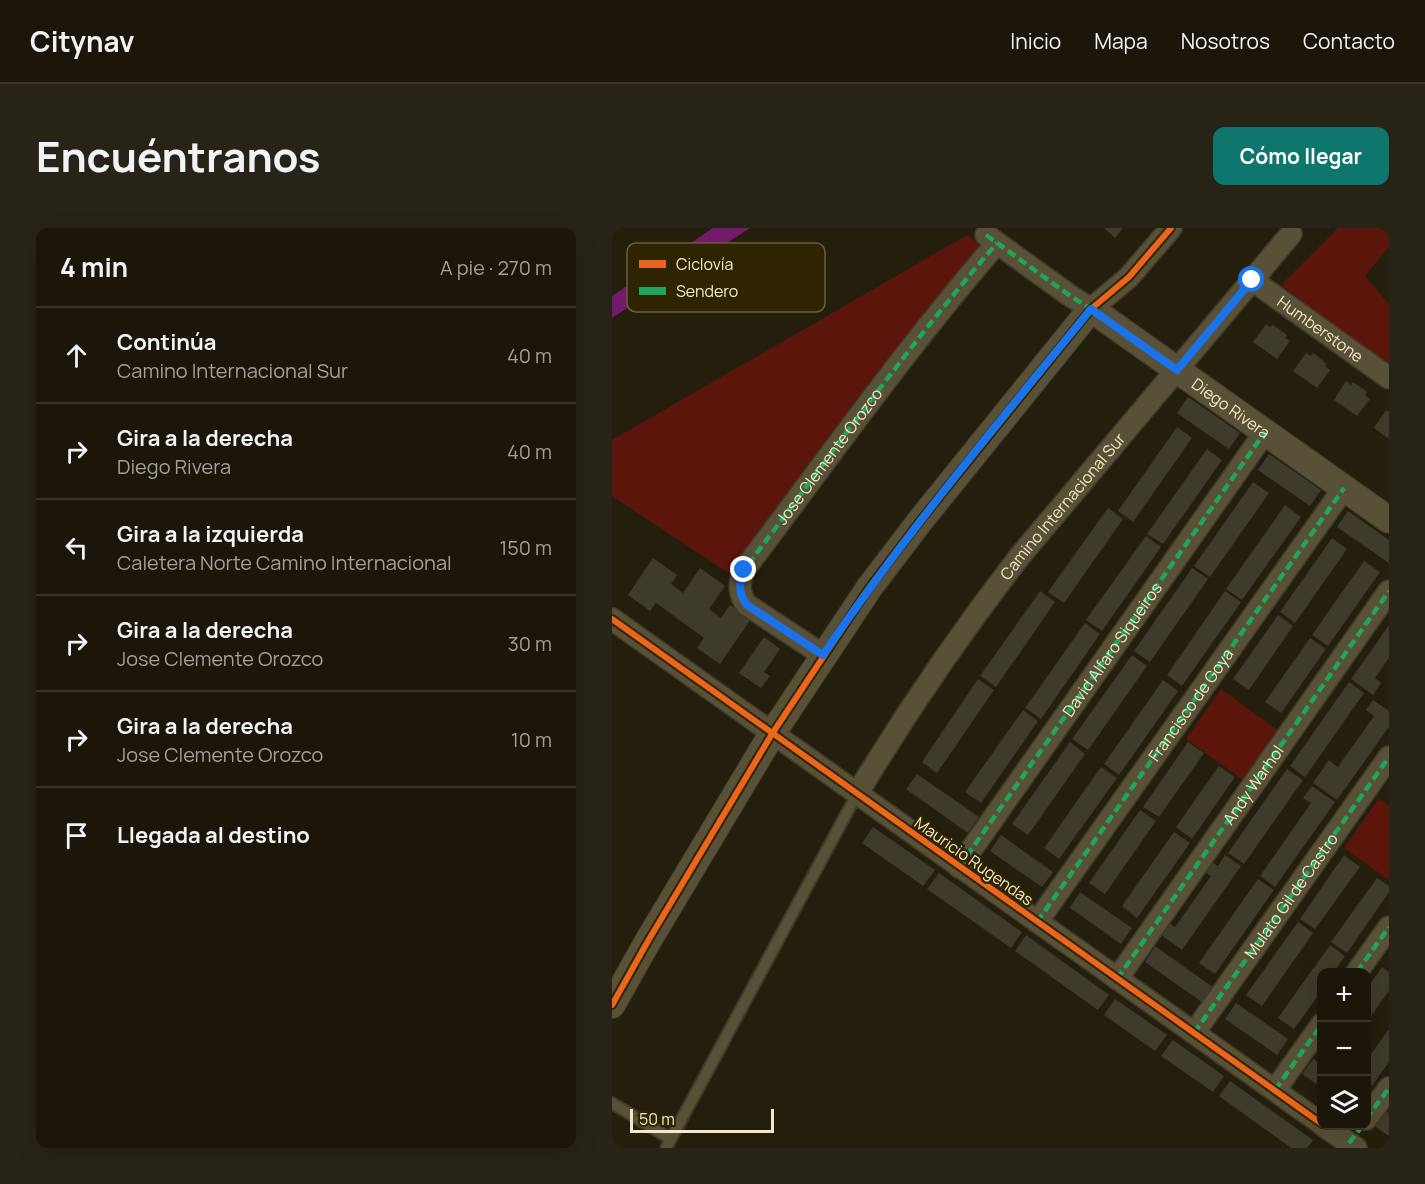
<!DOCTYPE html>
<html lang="es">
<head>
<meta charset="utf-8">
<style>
  body { margin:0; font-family:Manrope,sans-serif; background:#282317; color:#f1f3f6 }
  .controls { position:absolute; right:18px; bottom:18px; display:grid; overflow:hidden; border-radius:12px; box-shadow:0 6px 24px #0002 }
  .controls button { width:54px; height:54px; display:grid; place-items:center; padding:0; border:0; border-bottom:2px solid #39352a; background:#1b1609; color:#f1f3f6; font:30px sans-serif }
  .scale { position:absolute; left:18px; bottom:15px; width:144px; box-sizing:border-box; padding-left:6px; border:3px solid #f3e8c8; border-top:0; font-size:16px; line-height:21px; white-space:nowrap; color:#f3e8c8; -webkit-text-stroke:4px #2f2401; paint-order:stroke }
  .stop { position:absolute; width:18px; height:18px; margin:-14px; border:4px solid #1a73e8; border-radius:50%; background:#fff }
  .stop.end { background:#1a73e8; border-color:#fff; box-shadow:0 2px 6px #0008 }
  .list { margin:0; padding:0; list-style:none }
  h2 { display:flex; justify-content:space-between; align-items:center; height:78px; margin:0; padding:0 24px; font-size:26px }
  h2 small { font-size:20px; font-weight:400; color:#a09f9c }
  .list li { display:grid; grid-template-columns:39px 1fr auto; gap:18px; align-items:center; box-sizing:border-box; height:96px; padding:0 24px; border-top:2px solid #39352a }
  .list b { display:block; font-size:22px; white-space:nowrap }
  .list p { margin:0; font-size:20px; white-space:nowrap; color:#a09f9c }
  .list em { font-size:20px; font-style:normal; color:#a09f9c }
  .icon { flex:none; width:33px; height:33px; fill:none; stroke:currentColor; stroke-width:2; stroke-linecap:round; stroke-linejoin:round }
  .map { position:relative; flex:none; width:777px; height:920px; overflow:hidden; border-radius:12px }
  header { display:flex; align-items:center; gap:36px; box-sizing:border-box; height:84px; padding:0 30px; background:#1b1609; border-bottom:2px solid #39352a }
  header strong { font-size:28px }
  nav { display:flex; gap:33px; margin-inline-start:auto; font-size:21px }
  .intro { display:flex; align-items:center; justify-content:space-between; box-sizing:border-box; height:144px; padding:0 36px }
  h1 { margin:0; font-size:42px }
  .button { padding:15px 27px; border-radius:12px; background:#0f766e; color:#fff; font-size:21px; font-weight:700 }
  main { display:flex; gap:36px; padding:0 36px }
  aside { flex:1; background:#1b1609; border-radius:12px; box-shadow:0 6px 24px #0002 }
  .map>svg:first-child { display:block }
  .green { fill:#5b150a }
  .water { fill:#721b6b }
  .building { fill:#3e3b2a }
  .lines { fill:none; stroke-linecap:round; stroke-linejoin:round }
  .service-casing { stroke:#3f3a2b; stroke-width:14 }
  .minor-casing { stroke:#3f3a2b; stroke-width:24 }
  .tertiary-casing { stroke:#3f3a2b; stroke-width:28 }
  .service { stroke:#585037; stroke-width:10 }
  .minor { stroke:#585037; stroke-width:21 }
  .tertiary { stroke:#585037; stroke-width:26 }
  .quiet { stroke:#20a55d; stroke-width:4.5; stroke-dasharray:9 4.5; stroke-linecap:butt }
  .cycleway-casing { stroke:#2f2401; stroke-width:10 }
  .cycleway { stroke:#eb651d; stroke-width:6 }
  .route { stroke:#1a73e8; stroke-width:8 }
  .labels { text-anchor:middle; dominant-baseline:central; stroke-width:5; stroke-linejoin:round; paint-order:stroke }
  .street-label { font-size:16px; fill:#f3e8c8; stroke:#2f2401 }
  .key { fill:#2f2401; stroke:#6a5f3d; stroke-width:1.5 }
  .key-label { font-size:16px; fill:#f3e8c8 }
</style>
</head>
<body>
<header>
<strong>Citynav</strong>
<nav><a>Inicio</a><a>Mapa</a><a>Nosotros</a><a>Contacto</a></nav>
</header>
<div class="intro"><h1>Encuéntranos</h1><a class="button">Cómo llegar</a></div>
<main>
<aside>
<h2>4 min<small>A pie · 270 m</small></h2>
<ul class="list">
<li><svg class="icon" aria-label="ahead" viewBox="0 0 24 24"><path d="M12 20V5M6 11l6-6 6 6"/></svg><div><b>Continúa</b><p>Camino Internacional Sur</p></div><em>40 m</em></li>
<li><svg class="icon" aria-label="right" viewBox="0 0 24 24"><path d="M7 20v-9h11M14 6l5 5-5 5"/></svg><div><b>Gira a la derecha</b><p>Diego Rivera</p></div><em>40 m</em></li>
<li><svg class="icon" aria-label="left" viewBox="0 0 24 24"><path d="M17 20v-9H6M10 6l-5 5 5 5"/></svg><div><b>Gira a la izquierda</b><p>Caletera Norte Camino Internacional</p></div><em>150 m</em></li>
<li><svg class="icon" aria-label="right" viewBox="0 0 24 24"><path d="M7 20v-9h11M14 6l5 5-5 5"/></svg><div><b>Gira a la derecha</b><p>Jose Clemente Orozco</p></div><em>30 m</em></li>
<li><svg class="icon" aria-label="right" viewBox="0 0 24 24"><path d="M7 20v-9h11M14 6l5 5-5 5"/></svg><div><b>Gira a la derecha</b><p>Jose Clemente Orozco</p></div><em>10 m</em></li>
<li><svg class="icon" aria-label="arrive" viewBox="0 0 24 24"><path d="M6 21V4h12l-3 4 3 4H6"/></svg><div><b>Llegada al destino</b></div></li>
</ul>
</aside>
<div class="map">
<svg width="777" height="920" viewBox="0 0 777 920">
  <rect width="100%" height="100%" fill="#241e0c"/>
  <g class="green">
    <path d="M726,0H777V19L753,48L777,76V141L669,57Z"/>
    <path d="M355,7L371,20L118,346L0,268V212Z"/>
    <path d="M609,461L667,503L632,553L574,511Z"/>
    <path d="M767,570L777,578V652L732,620Z"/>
  </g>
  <path class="water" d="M101,0H138L0,90V68Z"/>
  <g class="building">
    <path d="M492,0H511L503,10Z"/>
    <path d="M654,96L658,99L661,97L675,107L673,110L678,113L665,131L641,114Z"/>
    <path d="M694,125L699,128L701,125L715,136L713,138L718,142L705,160L681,143Z"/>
    <path d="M734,153L739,157L741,154L755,164L753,167L758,171L745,188L722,172Z"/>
    <path d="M576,169L628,205L617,221L565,185Z"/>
    <path d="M774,182L777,184V211L762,200Z"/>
    <path d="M565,199L580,210L521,294L506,283Z"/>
    <path d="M595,221L610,232L551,316L535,306Z"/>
    <path d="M657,226L709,262L698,278L646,242Z"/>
    <path d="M641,254L657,265L598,349L582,338Z"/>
    <path d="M673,277L689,289L630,372L614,361Z"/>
    <path d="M496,280L511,291L452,375L436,364Z"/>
    <path d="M736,283L777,312V335L725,299Z"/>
    <path d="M534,308L549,319L490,403L474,392Z"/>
    <path d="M720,310L735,321L683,395L668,384Z"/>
    <path d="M41,330L65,347L59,356L71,365L88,340L113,358L97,381L109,390L118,377L139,391L108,436L85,420L92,410L44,375L38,383L16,367Z"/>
    <path d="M752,333L768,344L716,418L700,407Z"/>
    <path d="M580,340L596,351L538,434L522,423Z"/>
    <path d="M428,363L443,374L384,459L368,448Z"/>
    <path d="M613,363L629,374L570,458L555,447Z"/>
    <path d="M666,387L681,398L637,462L621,451Z"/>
    <path d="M473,395L488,406L429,491L413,480Z"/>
    <path d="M777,397V430L763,450L769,455L761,467L739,451Z"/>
    <path d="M152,409L168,421L152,444L158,448L149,460L127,445Z"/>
    <path d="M698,410L714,421L669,485L653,474Z"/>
    <path d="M520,427L535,438L476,522L460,511Z"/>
    <path d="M366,451L382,462L325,545L310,534Z"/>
    <path d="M551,452L566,463L507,547L492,536Z"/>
    <path d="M737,454L752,465L693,549L678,538Z"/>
    <path d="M761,472L777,483V499L725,572L701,555L717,532L726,539L762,488L754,482Z"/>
    <path d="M411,482L426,493L369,575L353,564Z"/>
    <path d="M458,514L473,526L416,607L400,596Z"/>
    <path d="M576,514L592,525L547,589L531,579Z"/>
    <path d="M607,538L623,549L580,611L564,599Z"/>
    <path d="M489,539L505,550L447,631L432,620Z"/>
    <path d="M675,541L691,552L632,636L616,625Z"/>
    <path d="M305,546L367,589L356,605L294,561Z"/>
    <path d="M700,558L723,574L663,659L648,648L699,575L691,570Z"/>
    <path d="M528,582L544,593L493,666L477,655Z"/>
    <path d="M261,599L323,642L311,658L250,615Z"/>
    <path d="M562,604L578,615L525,690L510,678Z"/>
    <path d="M389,607L441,644L430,659L378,623Z"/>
    <path d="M613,627L629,638L570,722L548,706L557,695L563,699L599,648L593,644L600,634L606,638Z"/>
    <path d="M732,627L748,639L703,701L688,691Z"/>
    <path d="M327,645L410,704L399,720L315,661Z"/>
    <path d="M765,650L777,658V664L735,725L719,714Z"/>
    <path d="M646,651L662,662L603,746L587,735Z"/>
    <path d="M468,664L520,700L509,716L458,680Z"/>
    <path d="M686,694L701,705L650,778L634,767Z"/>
    <path d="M414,707L497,767L486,782L403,723Z"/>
    <path d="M718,717L733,728L722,744H710V762L682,801L666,790Z"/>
    <path d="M543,718L605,762L594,777L533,734Z"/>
    <path d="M770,739L777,744V763L754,795V762Z"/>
    <path d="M503,771L555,807L543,823L492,787Z"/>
    <path d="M624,775L676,811L665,827L613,791Z"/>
    <path d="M777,801V834L760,858L754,854V833Z"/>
    <path d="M561,812L612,848L601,864L549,828Z"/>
    <path d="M701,831L710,836V860L690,846Z"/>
    <path d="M618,853L701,912L695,920H679L607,868Z"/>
    <path d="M772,881L777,885V908L761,897Z"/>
  </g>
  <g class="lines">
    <g class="service-casing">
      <g id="service">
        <path d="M0,875L59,911"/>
        <path d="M54,920L245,566"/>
      </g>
    </g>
    <g class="minor-casing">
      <g id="minor">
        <path d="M374,7L457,67L479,81L517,49L559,0"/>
        <path id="s1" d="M640,52L777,150"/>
        <path d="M0,391L710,896"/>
        <path d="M211,427L135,377C126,366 127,355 132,342C215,232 295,119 385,15"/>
        <path id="s2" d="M245,566C295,483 349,404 408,328L679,6"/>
        <path id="s3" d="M347,639L653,204"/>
        <path d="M425,694L732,260"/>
        <path d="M745,744L777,699"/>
        <path id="s4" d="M505,751L777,363"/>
        <path d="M582,805L777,529"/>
        <path d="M663,862L710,796"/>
        <path d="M754,891L777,860"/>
        <path d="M712,898L744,920"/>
      </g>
    </g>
    <g class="tertiary-casing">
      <g id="tertiary">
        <path id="s5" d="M0,777L36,713L160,506L257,360L308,293L479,81L777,292"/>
      </g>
    </g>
    <use href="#service" class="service"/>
    <use href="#minor" class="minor"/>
    <use href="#tertiary" class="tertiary"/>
    <g class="quiet">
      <path d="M374,7L457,67L479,81"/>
      <path id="s6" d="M211,427L135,377C126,366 127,355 132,342C215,232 295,119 385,15"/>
      <path d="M347,639L653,204"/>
      <path id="s7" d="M425,694L732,260"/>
      <path d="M745,744L777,699"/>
      <path d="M505,751L777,363"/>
      <path id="s8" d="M582,805L777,529"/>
      <path d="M663,862L710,796"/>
      <path d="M754,891L777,860"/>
      <path d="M737,915L750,898"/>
    </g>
    <g class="cycleway-casing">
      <g id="cycleway">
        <path d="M0,391L710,896"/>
        <path d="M0,777L36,713L160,506L257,360L308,293L479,81L517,49L559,0"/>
      </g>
    </g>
    <use href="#cycleway" class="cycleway"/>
  </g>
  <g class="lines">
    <path class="route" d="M132,342C127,355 126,366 135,377L211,427C293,306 387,194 479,81L565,142L640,52"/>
  </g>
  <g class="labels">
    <g class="street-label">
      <text stroke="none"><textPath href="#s1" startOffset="84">Humberstone</textPath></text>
      <text stroke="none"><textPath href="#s5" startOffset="1018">Diego Rivera</textPath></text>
      <text stroke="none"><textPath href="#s6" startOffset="270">Jose Clemente Orozco</textPath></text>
      <text stroke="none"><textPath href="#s2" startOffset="354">Camino Internacional Sur</textPath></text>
      <text stroke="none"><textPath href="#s3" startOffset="266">David Alfaro Siqueiros</textPath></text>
      <text stroke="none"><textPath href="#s7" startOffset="266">Francisco de Goya</textPath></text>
      <text stroke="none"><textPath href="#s4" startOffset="237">Andy Warhol</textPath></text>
      <text transform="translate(362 633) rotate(35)">Mauricio Rugendas</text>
      <text stroke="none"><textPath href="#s8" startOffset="168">Mulato Gil de Castro</textPath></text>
    </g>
  </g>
  <rect x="15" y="15" width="198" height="69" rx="9" class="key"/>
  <rect x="27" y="32" width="27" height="8" fill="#eb651d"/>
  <rect x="27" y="59" width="27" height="8" fill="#20a55d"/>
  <g class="key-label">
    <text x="64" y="42">Ciclovía</text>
    <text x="64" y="69">Sendero</text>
  </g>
</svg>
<div class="controls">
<button>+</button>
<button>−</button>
<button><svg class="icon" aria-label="layers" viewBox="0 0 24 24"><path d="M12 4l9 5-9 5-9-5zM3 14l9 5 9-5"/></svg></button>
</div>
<div class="scale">50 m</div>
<div class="stop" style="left:640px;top:52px"></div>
<div class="stop end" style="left:132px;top:342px"></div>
</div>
</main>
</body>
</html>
